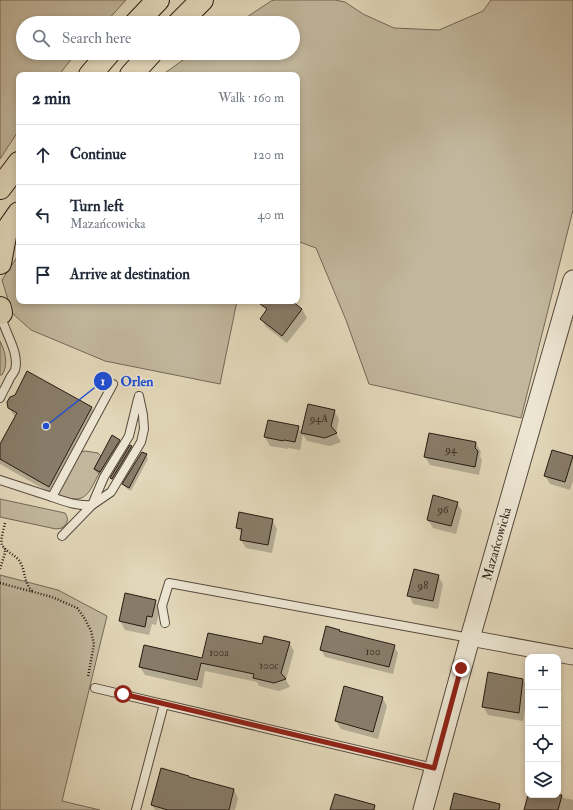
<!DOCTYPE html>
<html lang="en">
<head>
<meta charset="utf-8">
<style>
  body { margin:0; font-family:"IM FELL Double Pica",serif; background:#f2f2f3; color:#1f2937 }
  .controls { position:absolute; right:12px; bottom:12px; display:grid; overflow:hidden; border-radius:8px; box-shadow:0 2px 6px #0003 }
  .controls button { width:36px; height:36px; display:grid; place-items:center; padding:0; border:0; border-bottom:1px solid #e0e1e3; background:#fff; color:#1f2937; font:20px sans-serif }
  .stop { position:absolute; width:12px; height:12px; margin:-9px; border:3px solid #8f2418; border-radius:50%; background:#fff }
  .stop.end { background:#8f2418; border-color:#fff; box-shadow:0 1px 4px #0008 }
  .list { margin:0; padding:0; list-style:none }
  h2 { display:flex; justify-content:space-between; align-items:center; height:52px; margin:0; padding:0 16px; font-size:17px }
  h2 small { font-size:13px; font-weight:400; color:#747a83 }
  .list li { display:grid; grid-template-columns:26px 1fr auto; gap:12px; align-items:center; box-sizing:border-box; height:60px; padding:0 16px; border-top:1px solid #e0e1e3 }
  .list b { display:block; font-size:15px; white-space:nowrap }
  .list p { margin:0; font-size:13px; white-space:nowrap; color:#747a83 }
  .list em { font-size:13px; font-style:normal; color:#747a83 }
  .icon { flex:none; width:22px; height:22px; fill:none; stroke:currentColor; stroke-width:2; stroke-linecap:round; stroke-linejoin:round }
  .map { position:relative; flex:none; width:573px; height:810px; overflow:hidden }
  .search { position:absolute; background:#fff; box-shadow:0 2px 6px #0003; left:16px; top:16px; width:284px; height:44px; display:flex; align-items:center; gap:10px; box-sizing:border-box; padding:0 14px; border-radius:22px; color:#747a83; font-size:15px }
  .panel { position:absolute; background:#fff; box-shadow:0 2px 6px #0003; left:16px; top:72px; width:284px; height:232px; border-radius:8px }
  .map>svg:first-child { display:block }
  .green { fill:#c2b79d; stroke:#746858 }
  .shadow { fill:#0003 }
  .building { fill:#887c69; stroke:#271a12 }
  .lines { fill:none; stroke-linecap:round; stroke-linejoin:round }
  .service-casing { stroke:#56493c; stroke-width:10 }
  .minor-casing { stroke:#56493c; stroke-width:17 }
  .tertiary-casing { stroke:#56493c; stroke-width:21 }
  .primary-casing { stroke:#271a12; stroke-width:24 }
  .path { stroke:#271a12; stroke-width:2.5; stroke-dasharray:1 2; stroke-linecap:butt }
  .service { stroke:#ece5d2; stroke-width:8 }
  .minor { stroke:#ece5d2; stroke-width:15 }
  .tertiary { stroke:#ece5d2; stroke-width:19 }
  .primary { stroke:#e2d7b9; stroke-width:22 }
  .route { stroke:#8f2418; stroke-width:5 }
  .labels { text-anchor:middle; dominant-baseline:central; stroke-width:3; stroke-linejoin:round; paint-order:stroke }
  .number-label { font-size:11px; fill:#3f3228 }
  .street-label { font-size:13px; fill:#271a12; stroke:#ece5d2 }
  .leader { fill:none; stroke:#1d4ed8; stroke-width:1.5 }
  .callout-dot { fill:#1d4ed8; stroke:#ece5d2; stroke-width:1.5 }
  .mark-label { font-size:12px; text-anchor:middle; font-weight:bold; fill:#fff }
  .callout-label { font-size:14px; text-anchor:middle; font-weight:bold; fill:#1d4ed8; stroke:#ece5d2; stroke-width:3; stroke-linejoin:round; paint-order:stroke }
</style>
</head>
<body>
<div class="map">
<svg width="573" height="810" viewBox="0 0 573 810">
  <rect width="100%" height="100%" fill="#e2d7b9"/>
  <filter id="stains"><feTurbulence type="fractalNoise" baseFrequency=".005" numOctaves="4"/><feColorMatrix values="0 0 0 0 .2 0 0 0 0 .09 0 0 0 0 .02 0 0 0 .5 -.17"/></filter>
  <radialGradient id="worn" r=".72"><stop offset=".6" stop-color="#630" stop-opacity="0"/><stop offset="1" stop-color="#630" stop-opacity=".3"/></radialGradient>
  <g class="green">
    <path d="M0,0H126L105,23H23V53H76L59,75H19V130L0,159Z"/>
    <path d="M274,0H335L345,2L363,14L394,28L439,30L483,11L491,0H573V210L521,418L369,384L346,320L316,248L297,241V75H162L193,53H293V23H238L271,1Z"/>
    <path d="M19,254V301H237L220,384L105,361L31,330L12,313L2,280Z"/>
    <path d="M0,341C5,351 9,364 2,375H0Z"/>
    <path d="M85,451L98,453L101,456L94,469L100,472C88,493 87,506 59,495L58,494L59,491L81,452Z"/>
    <path d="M0,499L65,513C69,519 68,523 62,528L56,529L0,517Z"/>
    <path d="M0,575L58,590L107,616L62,801L100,810H0Z"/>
  </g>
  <g class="shadow">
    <path d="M272,301H291L302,309L307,318L287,343L266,327L261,319L267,310L266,308Z"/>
    <path d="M308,405L334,411L339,419L336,433L341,442L330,446L307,441L303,435L300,450L288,448V449L270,446L265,437L298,427L302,433Z"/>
    <path d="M9,408H92L96,416L54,495L0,464V446L16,417L14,416Z"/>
    <path d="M119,441L122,445L103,476L97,473L95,469Z"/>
    <path d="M476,443L481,452L480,456L482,460L479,475L430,465L425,457Z"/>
    <path d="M131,447L133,451L114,482L111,478Z"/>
    <path d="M552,451L573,457V481L570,490L550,484L545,476Z"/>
    <path d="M146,455L148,459L131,491L126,488L123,484Z"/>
    <path d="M457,503L462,511L456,534L433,528L428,520Z"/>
    <path d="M272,520L277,529L272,553L246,548L241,540L242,536L238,528Z"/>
    <path d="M438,576L443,584L438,609L413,604L409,595Z"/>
    <path d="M155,601L160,609L156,625L152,624L149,635L125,630L120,621Z"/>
    <path d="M339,631L340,633L394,646L398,653L393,674L325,657L321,650Z"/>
    <path d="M289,643L294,651L286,680L290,687L279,691L259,686L257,682L205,671L202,688L145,675L140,667L203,659L263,646Z"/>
    <path d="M523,680L528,688L523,721L488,715L483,706Z"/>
    <path d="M382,697L387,706L378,739L341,729L336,721Z"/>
    <path d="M234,790L238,798L235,810H155L152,805Z"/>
    <path d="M529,795H553L573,800V810H525Z"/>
  </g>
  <g class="building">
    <path d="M256,301H292L302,309L282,336L260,319L267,309Z"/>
    <path d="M27,371L92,407L49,487L0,459V444L17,413L8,408L7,402L10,397L15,395Z"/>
    <path d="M308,404L335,410L331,426L337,433L325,438L301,433Z"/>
    <path d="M268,420L299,426L295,442L284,440L283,441L264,437Z"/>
    <path d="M429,433L476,442L475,448L478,451L475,467L424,457Z"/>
    <path d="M112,435L120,440L100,472L94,469Z"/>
    <path d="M130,445L132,446L112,479L110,478Z"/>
    <path d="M552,450L573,456L565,482L544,476Z"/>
    <path d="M142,452L147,454L129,488L122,484Z"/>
    <path d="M433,495L458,502L451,526L427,520Z"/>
    <path d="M239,512L273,519L268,545L240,540L242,529L236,528Z"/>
    <path d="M414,569L439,575L433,601L407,596Z"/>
    <path d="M125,593L156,600L152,617L147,616L145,627L119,621Z"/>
    <path d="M326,626L340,630L339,631L395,645L389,667L320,650Z"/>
    <path d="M208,633L262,644L264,636L290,642L281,673L286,679L274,683L253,678L254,674L201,663L197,680L139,667L144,645L202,658Z"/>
    <path d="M488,672L523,679L519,713L482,707Z"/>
    <path d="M344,686L383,697L373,732L335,721Z"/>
    <path d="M161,768L189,776V777L234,789L229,810H168L151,805Z"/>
    <path d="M454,793L500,804L499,810H450Z"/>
    <path d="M335,794L375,805L374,810H330Z"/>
    <path d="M528,795H562L558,810H524Z"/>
  </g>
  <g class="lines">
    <g class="service-casing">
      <g id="service">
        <path d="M0,398C3,391 7,385 10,378C12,375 14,372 15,370C20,352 4,332 1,315"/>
        <path d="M0,480L52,497L113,384"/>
        <path d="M52,497C66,502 77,506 92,505L104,477L129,436L138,399"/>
        <path d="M62,536L92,505L111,492L141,442L144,429L143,415L139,396"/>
        <path d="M165,623L162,606L169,583L470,638"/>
        <path d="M95,688L434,768"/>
        <path d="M136,810L164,704"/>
      </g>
    </g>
    <g class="minor-casing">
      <path id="minor" d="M470,638L573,657"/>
    </g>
    <g class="tertiary-casing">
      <path id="tertiary" d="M423,810L470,638L573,280"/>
    </g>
    <g class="primary-casing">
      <g id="primary">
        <path d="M136,23L158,0"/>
        <path d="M179,23L202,0"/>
        <path d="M90,75L109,53"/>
        <path d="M131,75L151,53"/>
        <path d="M0,188L19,163"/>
        <path d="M0,240L19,213"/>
        <path d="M0,263L6,231"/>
        <path d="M0,308L1,313"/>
      </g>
    </g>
    <g class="path">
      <path d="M5,523C4,529 0,539 2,545C6,552 16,555 20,562C26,572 23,581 32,591"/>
      <path d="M0,569L5,553V548"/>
      <path d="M0,583L52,597L77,608L85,619L91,631L94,644L88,677"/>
    </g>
    <use href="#service" class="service"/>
    <use href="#minor" class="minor"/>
    <use href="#tertiary" class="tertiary"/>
    <use href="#primary" class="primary"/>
  </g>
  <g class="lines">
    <path class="route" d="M123,694L434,768L461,668"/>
  </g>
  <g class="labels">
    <g class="number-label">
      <text x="319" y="418">94A</text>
      <text x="451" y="449">94</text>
      <text x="443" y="509">96</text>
      <text x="423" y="585">98</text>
      <text x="373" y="651">100</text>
      <text x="219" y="652">100a</text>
      <text x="269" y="665">100c</text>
    </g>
    <g class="street-label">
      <text transform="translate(497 544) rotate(-74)">Mazańcowicka</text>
    </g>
  </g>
  <path class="leader" d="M46 426L103 381"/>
  <g class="callout-dot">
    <circle cx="46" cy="426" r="4"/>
    <circle cx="103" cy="381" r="10"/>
  </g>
  <g class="mark-label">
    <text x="103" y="385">1</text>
  </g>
  <g class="callout-label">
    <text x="137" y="386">Orlen</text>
  </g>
  <rect width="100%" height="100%" filter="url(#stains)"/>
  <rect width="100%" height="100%" fill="url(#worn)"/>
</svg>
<div class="controls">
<button>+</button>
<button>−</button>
<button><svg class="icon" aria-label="locate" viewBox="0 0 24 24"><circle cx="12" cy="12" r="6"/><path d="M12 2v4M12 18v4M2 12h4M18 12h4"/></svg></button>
<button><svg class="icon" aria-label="layers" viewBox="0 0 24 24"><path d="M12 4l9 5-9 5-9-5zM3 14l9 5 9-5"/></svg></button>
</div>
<div class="stop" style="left:123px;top:694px"></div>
<div class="stop end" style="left:461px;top:668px"></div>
<div class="search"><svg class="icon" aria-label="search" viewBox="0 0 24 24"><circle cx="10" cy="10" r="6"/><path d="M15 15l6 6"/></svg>Search here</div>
<section class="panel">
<h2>2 min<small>Walk · 160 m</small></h2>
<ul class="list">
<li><svg class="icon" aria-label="ahead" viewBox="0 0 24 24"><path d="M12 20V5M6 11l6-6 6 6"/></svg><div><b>Continue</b></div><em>120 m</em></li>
<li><svg class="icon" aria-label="left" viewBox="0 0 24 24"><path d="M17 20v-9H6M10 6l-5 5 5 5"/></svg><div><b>Turn left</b><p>Mazańcowicka</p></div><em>40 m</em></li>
<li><svg class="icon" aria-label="arrive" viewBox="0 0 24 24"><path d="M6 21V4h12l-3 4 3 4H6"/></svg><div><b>Arrive at destination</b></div></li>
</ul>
</section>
</div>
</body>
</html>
